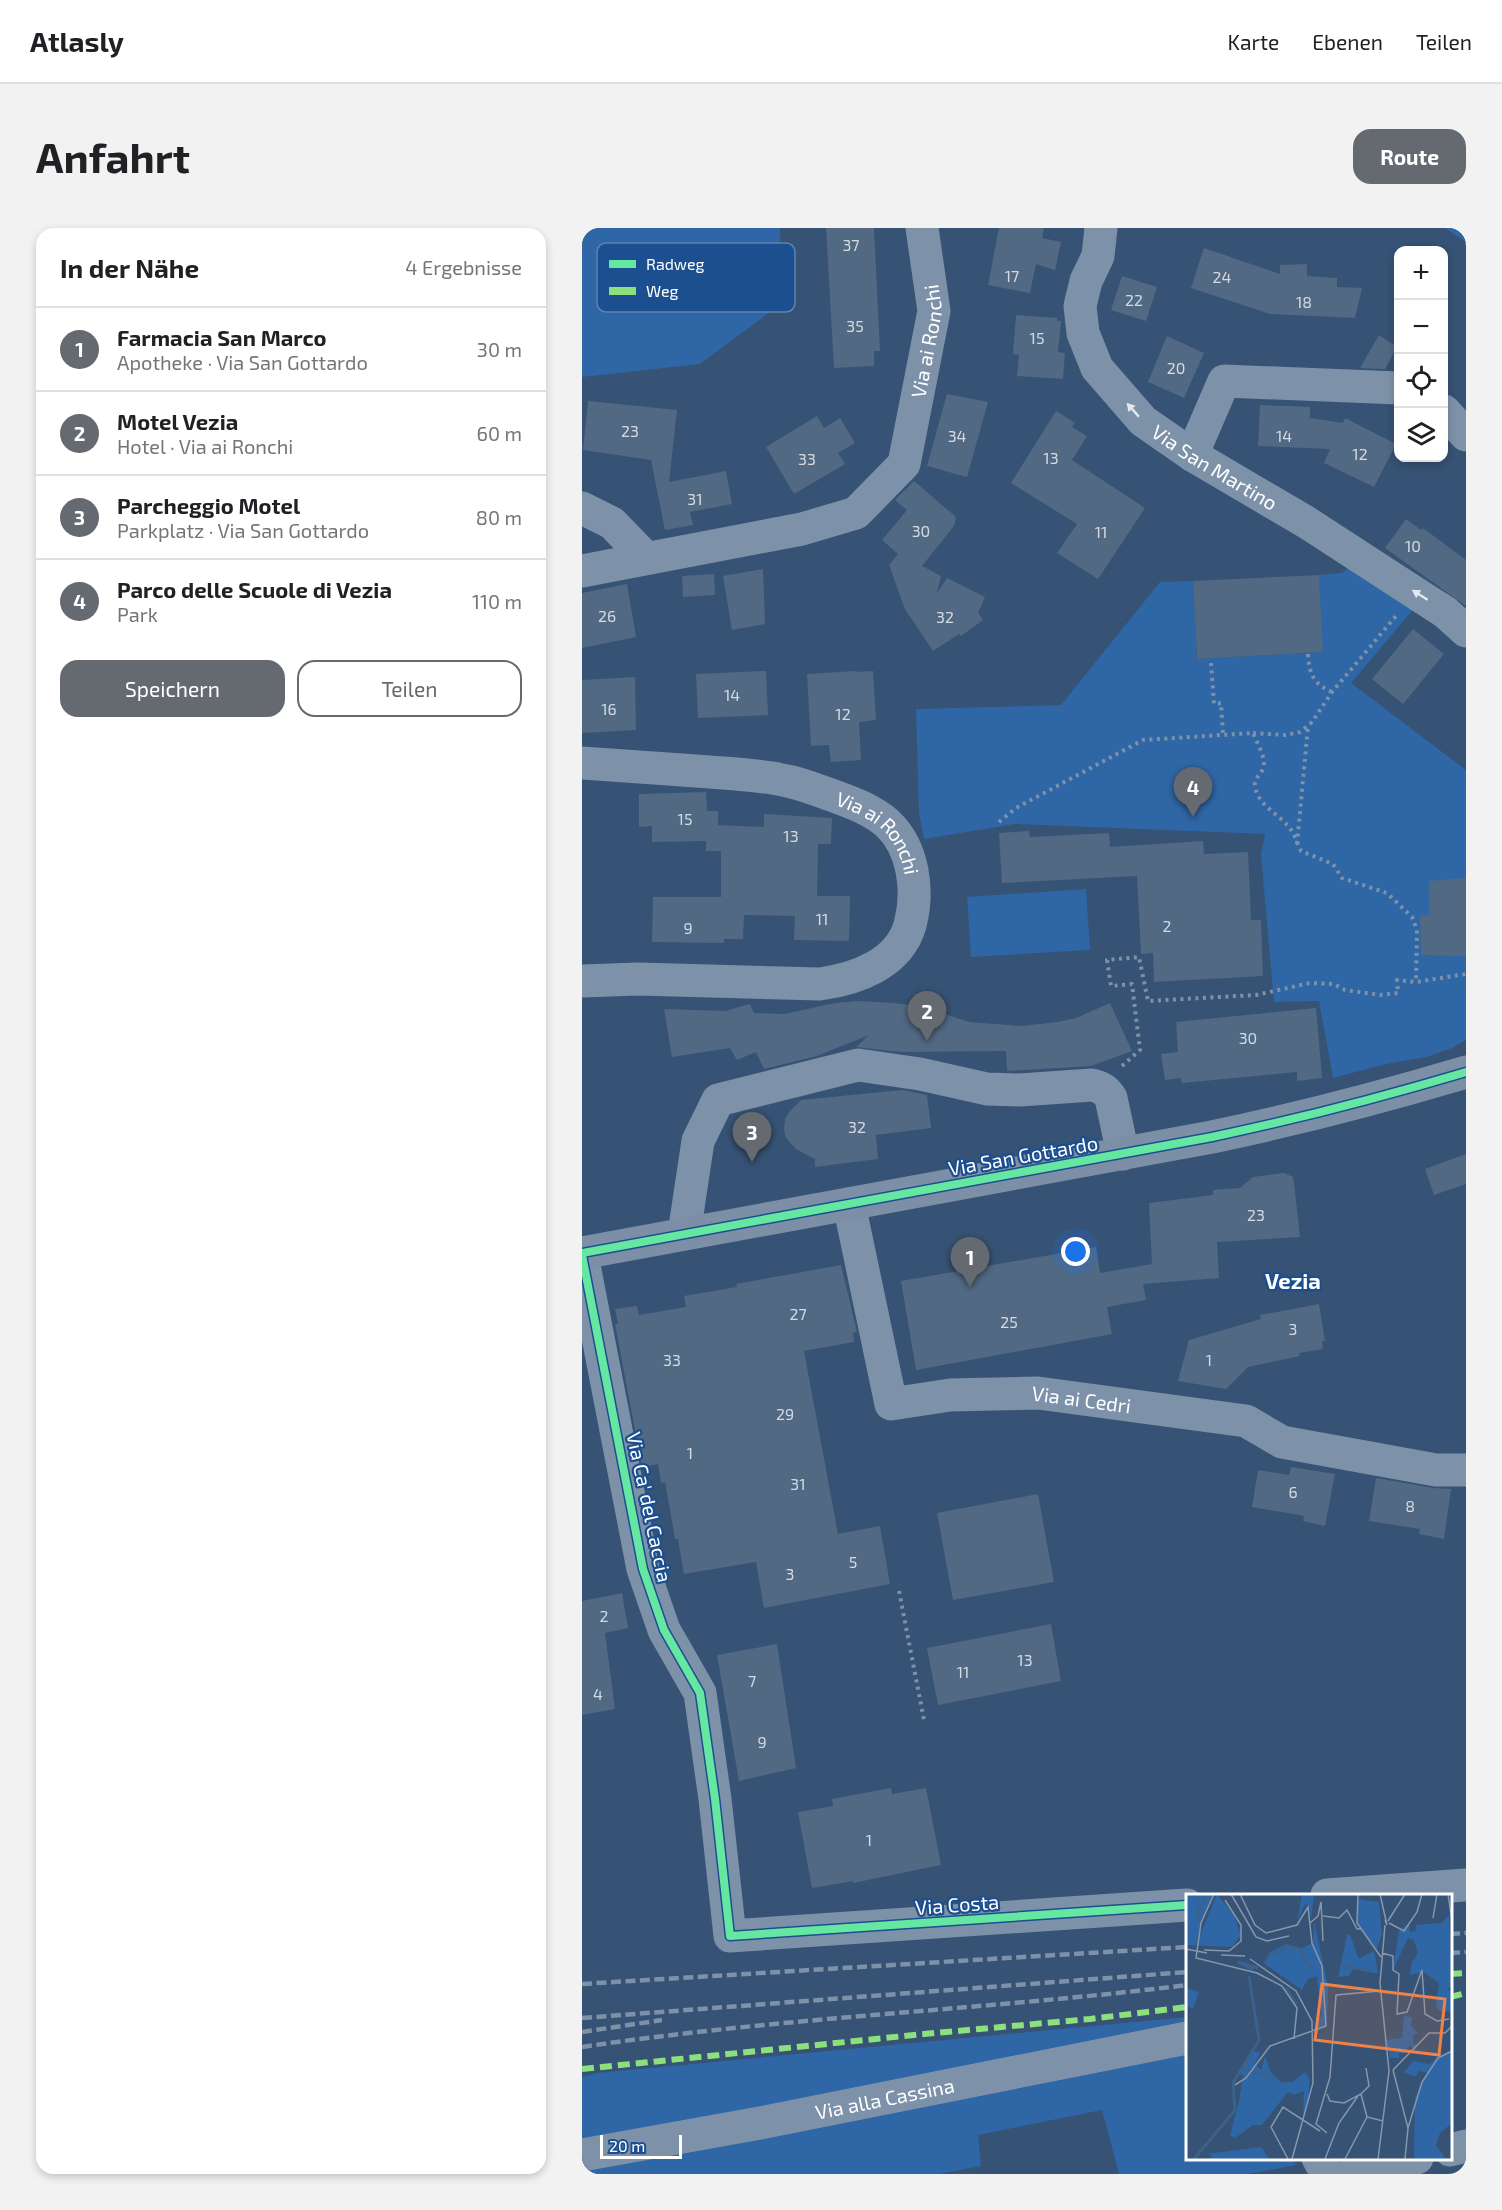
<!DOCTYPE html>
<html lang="de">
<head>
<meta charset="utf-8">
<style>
  body { margin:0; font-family:"Exo 2",sans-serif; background:#f2f2f2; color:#202124 }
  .controls { position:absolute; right:18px; top:18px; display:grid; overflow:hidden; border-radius:12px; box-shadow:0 3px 9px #0003 }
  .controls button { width:54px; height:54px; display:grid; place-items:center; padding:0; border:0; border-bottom:2px solid #e0e0e0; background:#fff; color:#202124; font:30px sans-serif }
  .scale { position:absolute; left:18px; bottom:15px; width:82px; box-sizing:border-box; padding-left:6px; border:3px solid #fff; border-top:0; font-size:16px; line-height:21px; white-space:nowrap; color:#fff; -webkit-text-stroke:4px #1b4f8f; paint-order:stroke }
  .you { position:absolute; left:494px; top:1024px; width:21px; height:21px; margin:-15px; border:4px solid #fff; border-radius:50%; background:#1a73e8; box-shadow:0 0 0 9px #1a73e833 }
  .badge { display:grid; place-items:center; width:39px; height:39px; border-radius:50%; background:#656970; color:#fff; font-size:20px; font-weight:700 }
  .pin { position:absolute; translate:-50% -50px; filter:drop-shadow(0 2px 3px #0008) }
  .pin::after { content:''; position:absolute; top:32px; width:21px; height:18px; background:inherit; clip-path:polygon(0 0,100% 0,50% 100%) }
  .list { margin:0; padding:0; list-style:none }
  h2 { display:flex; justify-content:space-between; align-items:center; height:78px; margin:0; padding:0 24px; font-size:26px }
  h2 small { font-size:20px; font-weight:400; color:#757577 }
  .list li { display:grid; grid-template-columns:39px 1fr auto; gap:18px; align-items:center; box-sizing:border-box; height:84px; padding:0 24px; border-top:2px solid #e0e0e0 }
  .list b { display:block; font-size:22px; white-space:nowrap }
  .list p { margin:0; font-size:20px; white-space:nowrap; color:#757577 }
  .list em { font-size:20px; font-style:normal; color:#757577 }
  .actions { display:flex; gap:12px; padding:18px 24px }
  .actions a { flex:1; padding:14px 0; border:2px solid #656970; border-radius:18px; text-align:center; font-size:21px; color:#656970 }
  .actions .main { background:#656970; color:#fff }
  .icon { flex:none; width:33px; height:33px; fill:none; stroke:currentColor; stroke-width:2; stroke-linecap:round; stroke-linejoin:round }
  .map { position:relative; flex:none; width:884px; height:1946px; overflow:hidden; border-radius:18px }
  header { display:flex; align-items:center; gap:36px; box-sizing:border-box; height:84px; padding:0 30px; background:#fff; border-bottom:2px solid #e0e0e0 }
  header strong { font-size:28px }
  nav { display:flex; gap:33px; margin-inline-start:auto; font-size:21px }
  .intro { display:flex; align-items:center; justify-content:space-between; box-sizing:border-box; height:144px; padding:0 36px }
  h1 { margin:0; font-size:42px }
  .button { padding:15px 27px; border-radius:18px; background:#656970; color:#fff; font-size:21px; font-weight:700 }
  main { display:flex; gap:36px; padding:0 36px }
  aside { flex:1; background:#fff; border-radius:18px; box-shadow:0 3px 9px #0003 }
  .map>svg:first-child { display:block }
  .green { fill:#2f66a5 }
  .building { fill:#526984 }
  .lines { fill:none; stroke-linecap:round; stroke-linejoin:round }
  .path { stroke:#7d92a8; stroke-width:4; stroke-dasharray:3 4.5; stroke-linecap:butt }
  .minor { stroke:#7d92a8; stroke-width:33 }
  .major { stroke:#7d8ea7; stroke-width:33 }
  .highway { stroke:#7e92a7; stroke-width:33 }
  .rail { stroke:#7e92a7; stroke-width:4.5; stroke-dasharray:10 4.5; stroke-linecap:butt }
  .quiet { stroke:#8de07e; stroke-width:6; stroke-dasharray:12 6; stroke-linecap:butt }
  .cycleway-casing { stroke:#1b4f8f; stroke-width:11 }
  .cycleway { stroke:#66e7a1; stroke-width:8 }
  .oneway { fill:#e5e9ee }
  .labels { text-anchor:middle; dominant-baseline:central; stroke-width:4.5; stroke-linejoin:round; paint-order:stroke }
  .number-label { font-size:16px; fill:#d4dae0 }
  .street-label { font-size:20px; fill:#fff; stroke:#1b4f8f }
  .quarter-label { font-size:22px; font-weight:bold; fill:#fff; stroke:#1b4f8f }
  .inset-river { fill:none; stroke:#3b618d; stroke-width:3 }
  .inset-road { fill:none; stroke:#8697ac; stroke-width:1.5 }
  .view { fill:#ee8249; fill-opacity:0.15; stroke:#ee8249; stroke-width:3 }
  .inset-edge { fill:none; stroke:#fff; stroke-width:3 }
  .key { fill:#1b4f8f; stroke:#5f84b1; stroke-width:1.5 }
  .key-label { font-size:16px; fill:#fff }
</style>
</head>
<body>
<header>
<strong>Atlasly</strong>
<nav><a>Karte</a><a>Ebenen</a><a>Teilen</a></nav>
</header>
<div class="intro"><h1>Anfahrt</h1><a class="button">Route</a></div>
<main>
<aside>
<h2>In der Nähe<small>4 Ergebnisse</small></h2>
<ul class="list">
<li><span class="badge">1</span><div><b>Farmacia San Marco</b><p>Apotheke · Via San Gottardo</p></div><em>30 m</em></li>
<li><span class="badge">2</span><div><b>Motel Vezia</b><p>Hotel · Via ai Ronchi</p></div><em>60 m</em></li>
<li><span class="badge">3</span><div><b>Parcheggio Motel</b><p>Parkplatz · Via San Gottardo</p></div><em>80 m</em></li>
<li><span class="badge">4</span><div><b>Parco delle Scuole di Vezia</b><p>Park</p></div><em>110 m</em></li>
</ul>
<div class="actions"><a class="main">Speichern</a><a>Teilen</a></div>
</aside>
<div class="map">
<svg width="884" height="1946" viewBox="0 0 884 1946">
  <rect width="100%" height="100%" fill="#365274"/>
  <g class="green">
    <path d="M0,0H198L199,76L118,136L0,149Z"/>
    <path d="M863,0H884V14Z"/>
    <path d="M779,330L841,370L769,455L884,542V812L870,820L845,829L804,836L751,850L737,773L692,774L679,627L683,606L433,596L342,611L337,585L334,481L479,477L578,354L611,353L615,431L740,424L737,347L760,345Z"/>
    <path d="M504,661L508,722L389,729L385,669Z"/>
    <path d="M605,1789V1930H710L714,1937L666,1946H537L520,1882L396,1907L399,1938L357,1946H0V1849L15,1845Z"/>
  </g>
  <g class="building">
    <path d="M244,0H292L298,123H292V138L252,140Z"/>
    <path d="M417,0H462L460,10L479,14L473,42L454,36L448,65L406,57Z"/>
    <path d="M622,20L698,46V37L725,36V48L755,50V59L780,60L773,90L688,86L609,60Z"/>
    <path d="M540,48L575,59L564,93L529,82Z"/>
    <path d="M434,87L475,90V93H479L476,124L483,125L481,151L435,148L437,127L431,126Z"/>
    <path d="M797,107L815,119L803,141L778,140Z"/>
    <path d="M585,108L622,125L602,170L566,154Z"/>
    <path d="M365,166L406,174L385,249L345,238Z"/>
    <path d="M6,173L95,182L87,254L144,243L150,276L108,284L111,297L83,302L69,232L1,222Z"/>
    <path d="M678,177L728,179V190L761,195L763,190L814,216L792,259L742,235L748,221L676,218Z"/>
    <path d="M474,183L493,195L490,199L505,208L490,232L563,280L516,351L475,325L495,296L429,255Z"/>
    <path d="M235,188L242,200L258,190L273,215L256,225L263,236L212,266L184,219Z"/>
    <path d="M332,253L374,289L372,298L340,338L359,348L355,365L365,350L403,369L396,385L401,392L379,408L377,406L351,423L323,381L307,337L316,326L300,312L325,282L313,272Z"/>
    <path d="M824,291L839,302L841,300L884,332V378L803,320Z"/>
    <path d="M181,341L183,396L150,402L141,348Z"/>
    <path d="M132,346L133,367L101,369L100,348Z"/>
    <path d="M737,347L741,424L615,431L611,353Z"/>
    <path d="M45,356L54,409L0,420V365Z"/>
    <path d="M831,401L862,426L821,476L790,451Z"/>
    <path d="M184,443L186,487L116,490L114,446Z"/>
    <path d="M274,443V444L291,443L294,492L277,494L279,532L249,534L247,517L229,518L225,446Z"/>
    <path d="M53,449L54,502L0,505V452Z"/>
    <path d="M124,564L125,583H136V597L182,599V586L250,590L249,616H236L235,668H268L267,713L212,712L213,688L162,687L161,711H142V715L70,714L71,669H139V623H124V613L70,614V598L57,599V566Z"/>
    <path d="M447,603L448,609L527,605L528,619L621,613L622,626L666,624L669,692H679L681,748L572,754L571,725L559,726L555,648L420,655L417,605Z"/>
    <path d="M884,650V728L839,727L838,688L847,687V653Z"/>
    <path d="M276,773L313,775L350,780L348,781L387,794L439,798L476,794L494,790L528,775L550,823L509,838L425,843L424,823L319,824L274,819L287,807L235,828L182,841L174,824L155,832L148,820L90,829L82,781L143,783L168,776L172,785L202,786L253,775Z"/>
    <path d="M734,780L740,850L715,853V844L600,855L599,850L583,852L579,826L596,824L594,794Z"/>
    <path d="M320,862L345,867L349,900L294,907L296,931L233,939V931L214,921L204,910L202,901L203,891L208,883L219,872Z"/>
    <path d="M884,926V956L852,967L843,941Z"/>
    <path d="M702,945L711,949L712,955L718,1009L635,1014L637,1050L561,1056L564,1072L525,1079L530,1106L334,1142L319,1053L514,1019L518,1045L570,1036L567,975L631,967V962L658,960L671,949Z"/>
    <path d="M259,1037L275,1104L271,1105L272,1114L222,1123L256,1306L298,1298L308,1356L182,1380L174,1334L102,1346L96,1311H93L83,1254L79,1255L76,1236L60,1239L33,1096H36L33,1081L55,1078L57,1087L104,1079L102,1068L155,1059L154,1056Z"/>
    <path d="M737,1076L743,1113H740L741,1121L717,1125L718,1128L666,1139L644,1161L596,1153L607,1112L679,1091L678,1087Z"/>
    <path d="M709,1239L753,1246L743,1298L721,1293L722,1288L670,1279L676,1242L707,1247Z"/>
    <path d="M794,1250L851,1260L869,1261L862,1311L837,1306L838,1301L787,1293Z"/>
    <path d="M456,1266L472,1354L371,1372L355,1285Z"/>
    <path d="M40,1365L46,1400L23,1405L33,1481L0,1487V1373Z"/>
    <path d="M469,1396L479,1453L356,1477L345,1420Z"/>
    <path d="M195,1416L214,1540L157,1553L135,1427Z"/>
    <path d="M309,1560L310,1566L344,1560L359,1637L271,1655V1653L230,1660L216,1584L251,1578L250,1571Z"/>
  </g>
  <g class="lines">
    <g class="path">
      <path d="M726,426C727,445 731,456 750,464"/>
      <path d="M629,435L632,476L639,475L641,507"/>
      <path d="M671,505L703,507L718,504L730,494L750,464L814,388"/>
      <path d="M417,594L434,580L561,512L671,505C675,516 685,530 681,541C678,547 672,551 673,558C675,576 696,586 706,598C712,604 715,615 719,623L751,636L760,650L805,665L830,689L835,702L834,754"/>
      <path d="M715,616L726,498"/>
      <path d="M540,838L558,822L550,756L529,758L525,732L557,729L566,773L674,767L728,755L752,756L763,762L798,767L816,765L815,752L834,754L884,746"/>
      <path d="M317,1363L342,1492"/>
    </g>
    <g class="minor">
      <path id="s1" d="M519,0L516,28L504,53L498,78L501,105L515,140L561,193L610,227L724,294L841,370L863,384L884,403"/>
      <path d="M862,183L884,207"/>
      <path d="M610,227L642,153L816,160"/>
      <path d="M0,280L30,295L64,330"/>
      <path id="s2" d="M0,343L220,301L274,285L322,236L352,83L340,0"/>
      <path id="s3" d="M0,535C42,538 85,541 128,544C153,546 179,547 205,553C221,556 237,563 252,568C271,575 290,582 305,595C332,620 337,663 328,697C317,736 274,751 238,756L56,751L0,753"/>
      <path id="s4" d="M267,976L309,1176L368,1167L456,1165L664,1193L700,1214L854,1242H884"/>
      <path d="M102,1006L116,913L136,872L276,837L338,846L405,861L438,862L510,857C519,859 524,862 529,870L541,926"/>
      <path d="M0,1027L61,1341L82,1402L118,1465L133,1571L148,1708L605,1677"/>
      <path d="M745,1667L884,1657"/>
      <path id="s5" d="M0,1927L178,1895L605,1810"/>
      <path d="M736,1930L745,1946"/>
    </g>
    <path class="major" d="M0,1025L630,909C716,891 800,869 884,844"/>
    <g class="highway">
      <path d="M868,1922L884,1918"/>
      <path d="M769,1946L835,1930"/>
    </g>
    <g class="rail">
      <path d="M868,1706L884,1705"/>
      <path d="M868,1725L884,1724"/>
      <path d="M0,1756L605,1719"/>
      <path d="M0,1790L605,1744"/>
      <path d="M0,1804L80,1792"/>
      <path d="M0,1819C200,1789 404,1782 605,1757"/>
    </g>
    <g class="quiet">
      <path d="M868,1746L884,1745"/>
      <path d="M868,1769L884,1765"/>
      <path d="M0,1841L342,1806L508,1791L605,1779"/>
    </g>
    <g class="cycleway-casing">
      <g id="cycleway">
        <path d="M0,1025L630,909C716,891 800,869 884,844"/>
        <path d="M0,1027L61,1341L82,1402L118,1465L133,1571L148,1708L605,1677"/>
      </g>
    </g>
    <use href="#cycleway" class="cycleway"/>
  </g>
  <defs><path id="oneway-solid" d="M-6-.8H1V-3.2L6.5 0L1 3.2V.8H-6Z" transform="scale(1.5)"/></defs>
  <g class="oneway">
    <use href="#oneway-solid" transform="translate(551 182) rotate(-131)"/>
    <use href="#oneway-solid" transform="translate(838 367) rotate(-148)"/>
  </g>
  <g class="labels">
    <g class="number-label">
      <text x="269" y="16">37</text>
      <text x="430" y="47">17</text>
      <text x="640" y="48">24</text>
      <text x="552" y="71">22</text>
      <text x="722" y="73">18</text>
      <text x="273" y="97">35</text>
      <text x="455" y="109">15</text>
      <text x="594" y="139">20</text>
      <text x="48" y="202">23</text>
      <text x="375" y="207">34</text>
      <text x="702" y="207">14</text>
      <text x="778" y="225">12</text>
      <text x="469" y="229">13</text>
      <text x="225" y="230">33</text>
      <text x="113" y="270">31</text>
      <text x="339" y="302">30</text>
      <text x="519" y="303">11</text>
      <text x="831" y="317">10</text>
      <text x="25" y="387">26</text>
      <text x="363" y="388">32</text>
      <text x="150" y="466">14</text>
      <text x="27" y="480">16</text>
      <text x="261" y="485">12</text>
      <text x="103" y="590">15</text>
      <text x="209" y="607">13</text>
      <text x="240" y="690">11</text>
      <text x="585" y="697">2</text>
      <text x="106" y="699">9</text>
      <text x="666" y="809">30</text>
      <text x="275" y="898">32</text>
      <text x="674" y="986">23</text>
      <text x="216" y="1085">27</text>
      <text x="427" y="1093">25</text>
      <text x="711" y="1100">3</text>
      <text x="90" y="1131">33</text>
      <text x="627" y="1131">1</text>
      <text x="203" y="1185">29</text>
      <text x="108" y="1224">1</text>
      <text x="216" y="1255">31</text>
      <text x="711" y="1263">6</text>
      <text x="828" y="1277">8</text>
      <text x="271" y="1333">5</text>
      <text x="208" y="1345">3</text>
      <text x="22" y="1387">2</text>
      <text x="443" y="1431">13</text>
      <text x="381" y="1443">11</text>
      <text x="170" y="1452">7</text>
      <text x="16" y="1465">4</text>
      <text x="180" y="1513">9</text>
      <text x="287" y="1611">1</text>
    </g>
    <g class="street-label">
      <text stroke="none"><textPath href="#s2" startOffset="474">Via ai Ronchi</textPath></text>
      <text stroke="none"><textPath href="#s1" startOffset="302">Via San Martino</textPath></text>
      <text stroke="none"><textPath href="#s3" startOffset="316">Via ai Ronchi</textPath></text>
      <text transform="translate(441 927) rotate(-10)">Via San Gottardo</text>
      <text stroke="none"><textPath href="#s4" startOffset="396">Via ai Cedri</textPath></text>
      <text transform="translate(68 1279) rotate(78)">Via Ca' del Caccia</text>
      <text transform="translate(375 1676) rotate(-4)">Via Costa</text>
      <text stroke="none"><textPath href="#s5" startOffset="308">Via alla Cassina</textPath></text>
    </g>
    <g class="quarter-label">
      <text x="711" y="1052">Vezia</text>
    </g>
  </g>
  <g transform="translate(604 1666)">
    <rect width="266" height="266" fill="#365274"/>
    <path d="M0,0H27L14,31L10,51L31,0L48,21L55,41L46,53L0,51ZM116,0H128L125,26L123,11L119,10L111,28ZM172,5L193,8L196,40L191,55L172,31ZM263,21L266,90L262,96L265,97V118L253,117L250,112L253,89L238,78L224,81L225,70L232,59L228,46L222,44L207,76L213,37L223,29L224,38L230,37V31L256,29ZM128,27L142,92L141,131L131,135L130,124L136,123L131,82L122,85L116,96L80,71L84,58L100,50L114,55L127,49ZM161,41H164L173,65L187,57L189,60L192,80L167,75L163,82L152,83ZM0,94L13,98L7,115L0,112ZM218,122L226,123L225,132L232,139L227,141V149L232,152L229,156L224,151L217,160L213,159V164H204L200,146L216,144ZM67,157L74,159L69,170L75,176L79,162L85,178L95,188H106L119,178L123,184V204L117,223L118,197L108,201L102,198L76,231H67L49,244L44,241L53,207L57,182L53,177ZM265,157V230L254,239L250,251L260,265H228L229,204L241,179L233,177L229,183L218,178L227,167L244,170L254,159L258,161ZM75,253L83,265H24L26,261L20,260Z" fill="#2f66a5"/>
    <path class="inset-river" d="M14,27L12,17L20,3M79,70L83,62L102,52L114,55L122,72L128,73M156,72L186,77M67,76L52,68L72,74M100,94L110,110M58,175L88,184M8,265L49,216L47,189L73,146L63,82"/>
    <path class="inset-road" d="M28,0L15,29L10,64L71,79L96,92L111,114L108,145M45,0L70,43L81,47L103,42M172,0L171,29L195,63M194,0L201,31L199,26M262,0L266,27M137,22L153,24L161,16L171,35H175M247,24L251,0M202,27L219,0M124,29L132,22L135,8L137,47M203,29L218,37L231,18L236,0M0,55L21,59M18,56L43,57L55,47V31L39,6M196,59L207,62V76L213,80L211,120L221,118L236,76L239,120L251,127L263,125M35,61L59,62M64,65L110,97L126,127L127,189L106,265M207,176L222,234L219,265M207,176L243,139H259L266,132M49,191L60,184L84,152L140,132L136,72L126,49L122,13L111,31L80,39L69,31L54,0M141,200L144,207L158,209L175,200L183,192L180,174M175,200L181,223L197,227M222,234L236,188L252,164L266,157M141,239L130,230L144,183L150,101L194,97M102,265L85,233L97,213L134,237M139,265L153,229L172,202M159,265L181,223M192,265L203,177L194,89L199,31"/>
    <path class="view" d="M136,90L259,105L253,161L129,146Z"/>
    <rect width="266" height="266" class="inset-edge"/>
  </g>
  <rect x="15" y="15" width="198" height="69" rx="9" class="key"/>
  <rect x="27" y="32" width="27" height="8" fill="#66e7a1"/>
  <rect x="27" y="59" width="27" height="8" fill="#8de07e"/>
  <g class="key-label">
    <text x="64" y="42">Radweg</text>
    <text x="64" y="69">Weg</text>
  </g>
</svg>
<div class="controls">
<button>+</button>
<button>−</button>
<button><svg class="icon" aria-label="locate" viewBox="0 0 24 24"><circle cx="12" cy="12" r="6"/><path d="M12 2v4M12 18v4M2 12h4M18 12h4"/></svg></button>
<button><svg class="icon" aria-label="layers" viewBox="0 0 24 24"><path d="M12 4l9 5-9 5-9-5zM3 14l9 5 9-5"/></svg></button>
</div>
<div class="scale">20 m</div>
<div class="you"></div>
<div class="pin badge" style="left:388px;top:1059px">1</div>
<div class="pin badge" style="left:345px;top:813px">2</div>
<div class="pin badge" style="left:170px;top:934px">3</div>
<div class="pin badge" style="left:611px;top:589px">4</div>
</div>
</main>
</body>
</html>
